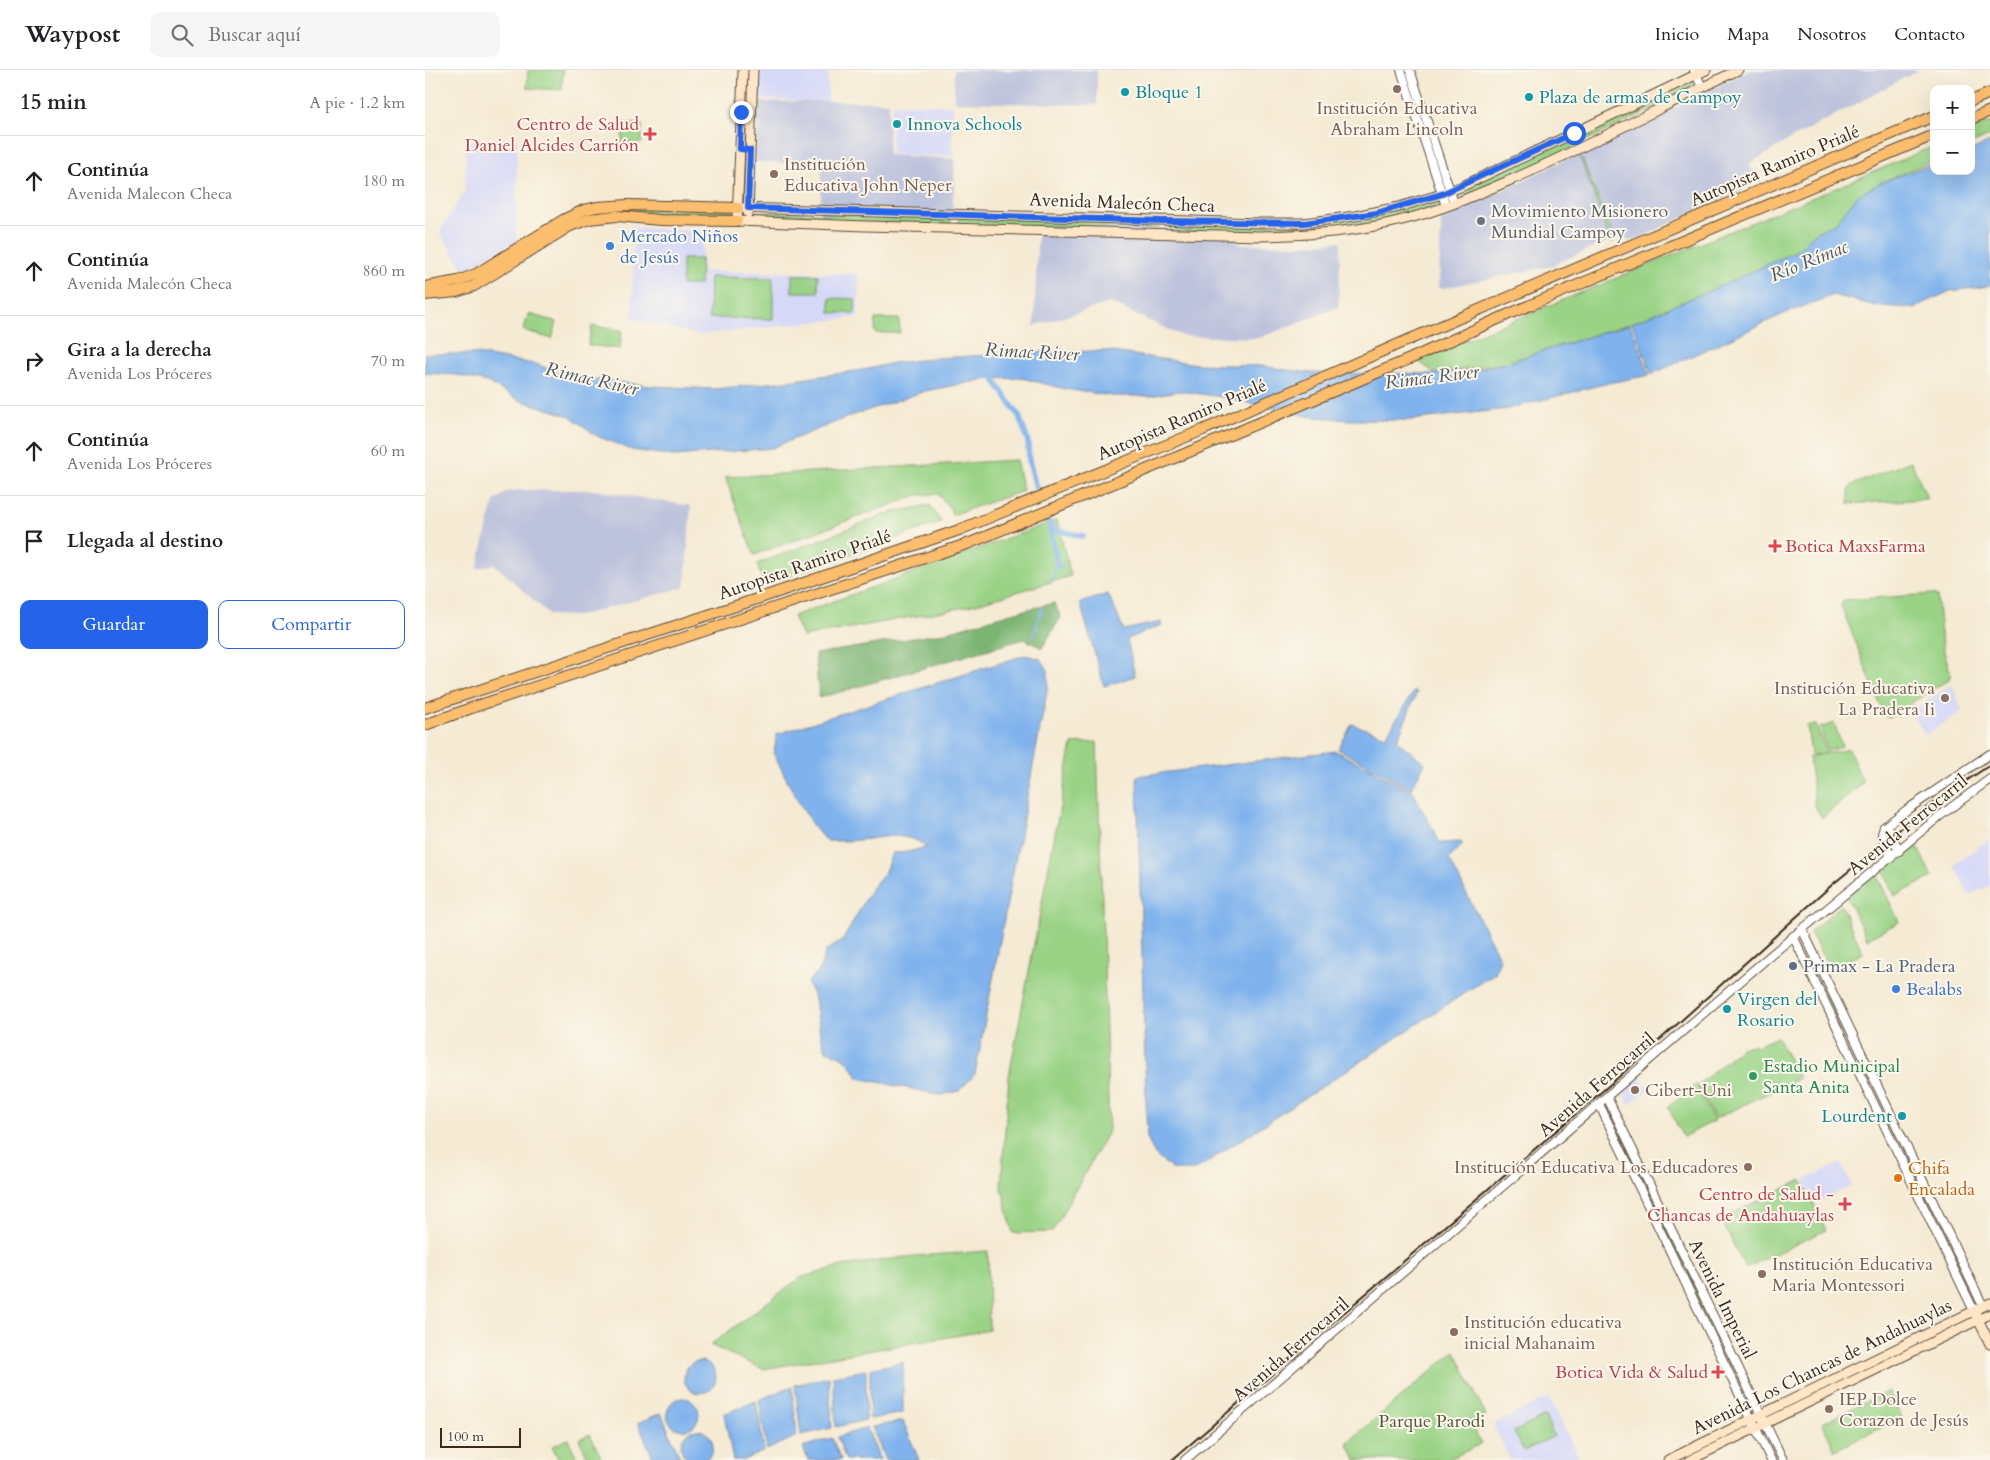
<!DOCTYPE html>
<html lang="es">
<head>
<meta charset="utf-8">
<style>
  body { margin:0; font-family:Cardo,serif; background:#f6f6f6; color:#202124 }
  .controls { position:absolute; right:15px; top:15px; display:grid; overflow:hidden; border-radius:10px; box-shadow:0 5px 20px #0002 }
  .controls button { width:45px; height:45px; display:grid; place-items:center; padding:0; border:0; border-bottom:1px solid #e0e0e0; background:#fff; color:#202124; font:25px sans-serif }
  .scale { position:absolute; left:15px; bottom:12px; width:81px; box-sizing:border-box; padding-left:5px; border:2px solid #3b2a1e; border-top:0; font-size:14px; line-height:18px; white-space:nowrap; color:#3b2a1e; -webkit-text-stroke:4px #fbf7ec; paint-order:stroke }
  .stop { position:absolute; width:15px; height:15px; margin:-11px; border:4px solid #2563eb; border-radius:50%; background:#fff }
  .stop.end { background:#2563eb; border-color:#fff; box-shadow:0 1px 5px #0008 }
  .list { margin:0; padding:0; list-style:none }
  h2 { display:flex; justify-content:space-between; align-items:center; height:65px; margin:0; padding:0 20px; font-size:21px }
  h2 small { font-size:16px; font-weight:400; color:#757577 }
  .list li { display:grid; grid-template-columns:32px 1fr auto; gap:15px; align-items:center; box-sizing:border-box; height:90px; padding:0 20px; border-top:1px solid #e0e0e0 }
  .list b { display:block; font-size:19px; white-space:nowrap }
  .list p { margin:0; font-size:16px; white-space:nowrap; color:#757577 }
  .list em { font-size:16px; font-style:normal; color:#757577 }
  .actions { display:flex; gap:10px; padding:15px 20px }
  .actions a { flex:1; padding:11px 0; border:1px solid #2563eb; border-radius:10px; text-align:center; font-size:18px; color:#2563eb }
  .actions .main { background:#2563eb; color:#fff }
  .icon { flex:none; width:28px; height:28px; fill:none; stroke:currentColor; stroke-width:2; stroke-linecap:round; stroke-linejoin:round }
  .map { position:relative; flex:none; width:1565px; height:1390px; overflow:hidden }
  header { display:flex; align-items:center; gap:30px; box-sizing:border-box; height:70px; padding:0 25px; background:#fff; border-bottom:1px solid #e0e0e0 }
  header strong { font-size:24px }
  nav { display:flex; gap:28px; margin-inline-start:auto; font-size:18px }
  .search { width:350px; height:45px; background:#f6f6f6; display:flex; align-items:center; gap:12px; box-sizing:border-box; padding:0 18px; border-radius:10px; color:#757577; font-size:19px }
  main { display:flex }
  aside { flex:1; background:#fff }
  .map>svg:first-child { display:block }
  .built { fill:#d6d8f8 }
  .industrial { fill:#bec3dd }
  .green { fill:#9ad386; stroke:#6a7e52 }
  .forest { fill:#7bb573; stroke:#5b7048 }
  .water { fill:#80b3ed; stroke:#5e6e86 }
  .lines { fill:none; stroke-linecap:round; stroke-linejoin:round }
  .stream { stroke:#80b3ed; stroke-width:2 }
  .canal { stroke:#80b3ed; stroke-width:5.5 }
  .tertiary-casing { stroke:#574739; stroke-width:10 }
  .secondary-casing { stroke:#574739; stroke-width:11 }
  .primary-casing { stroke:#574739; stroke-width:12 }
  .trunk-casing { stroke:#574739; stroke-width:12 }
  .tertiary { stroke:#fff; stroke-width:8 }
  .secondary { stroke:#fde5c5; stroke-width:9 }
  .primary { stroke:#fbbd6e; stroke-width:10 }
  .trunk { stroke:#fbbd6e; stroke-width:10 }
  .rail { stroke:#3b2a1e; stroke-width:2 }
  .route { stroke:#2563eb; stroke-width:6 }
  .education-dot { fill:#8d6e63; stroke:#fbf7ec; stroke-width:2 }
  .culture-dot { fill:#0f9aa8; stroke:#fbf7ec; stroke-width:2 }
  .health-dot { fill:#e0444e; stroke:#fbf7ec; stroke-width:2 }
  .worship-dot { fill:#6b7280; stroke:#fbf7ec; stroke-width:2 }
  .shop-dot { fill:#3f7fe0; stroke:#fbf7ec; stroke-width:2 }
  .service-dot { fill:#5c6f8a; stroke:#fbf7ec; stroke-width:2 }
  .leisure-dot { fill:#2e9e5b; stroke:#fbf7ec; stroke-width:2 }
  .food-dot { fill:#e8710a; stroke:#fbf7ec; stroke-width:2 }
  .labels { text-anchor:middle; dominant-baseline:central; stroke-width:4; stroke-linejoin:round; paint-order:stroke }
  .culture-label { font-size:18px; fill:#0d838f; stroke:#fbf7ec; text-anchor:start }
  .education-label { font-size:18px; fill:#785e54; stroke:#fbf7ec; text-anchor:start }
  .health-label { font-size:18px; fill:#be3a42; stroke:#fbf7ec; text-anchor:end }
  .street-label { font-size:18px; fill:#3b2a1e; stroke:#fbf7ec }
  .worship-label { font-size:18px; fill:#5b616d; stroke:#fbf7ec; text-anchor:start }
  .shop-label { font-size:18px; fill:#366cbe; stroke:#fbf7ec; text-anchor:start }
  .service-label { font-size:18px; fill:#4e5e75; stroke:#fbf7ec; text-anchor:start }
  .leisure-label { font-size:18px; fill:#27864d; stroke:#fbf7ec; text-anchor:start }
  .food-label { font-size:18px; fill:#c56008; stroke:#fbf7ec; text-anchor:start }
  .park-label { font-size:18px; fill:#535438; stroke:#fbf7ec }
  .water-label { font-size:19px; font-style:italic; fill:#50535c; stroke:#fbf7ec }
</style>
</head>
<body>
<header>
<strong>Waypost</strong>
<div class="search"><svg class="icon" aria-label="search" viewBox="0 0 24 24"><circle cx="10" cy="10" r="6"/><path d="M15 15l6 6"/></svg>Buscar aquí</div>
<nav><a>Inicio</a><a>Mapa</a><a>Nosotros</a><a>Contacto</a></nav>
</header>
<main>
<aside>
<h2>15 min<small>A pie · 1.2 km</small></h2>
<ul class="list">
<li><svg class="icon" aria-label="ahead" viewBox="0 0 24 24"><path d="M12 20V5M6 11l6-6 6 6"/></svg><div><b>Continúa</b><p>Avenida Malecon Checa</p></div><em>180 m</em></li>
<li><svg class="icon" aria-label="ahead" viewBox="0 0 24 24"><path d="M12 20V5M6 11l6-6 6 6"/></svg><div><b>Continúa</b><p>Avenida Malecón Checa</p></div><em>860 m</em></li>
<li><svg class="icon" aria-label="right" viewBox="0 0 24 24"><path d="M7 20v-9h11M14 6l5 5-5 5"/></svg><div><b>Gira a la derecha</b><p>Avenida Los Próceres</p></div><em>70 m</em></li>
<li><svg class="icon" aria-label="ahead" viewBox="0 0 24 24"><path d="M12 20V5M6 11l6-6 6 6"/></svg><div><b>Continúa</b><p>Avenida Los Próceres</p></div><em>60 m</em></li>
<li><svg class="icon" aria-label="arrive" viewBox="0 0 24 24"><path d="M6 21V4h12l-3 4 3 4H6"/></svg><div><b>Llegada al destino</b></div></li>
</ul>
<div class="actions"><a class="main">Guardar</a><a>Compartir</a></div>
</aside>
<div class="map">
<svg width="1565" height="1390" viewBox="0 0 1565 1390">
  <rect width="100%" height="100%" fill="#fbf7ec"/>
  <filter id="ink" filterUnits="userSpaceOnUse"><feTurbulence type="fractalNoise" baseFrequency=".02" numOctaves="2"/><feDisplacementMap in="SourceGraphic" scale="10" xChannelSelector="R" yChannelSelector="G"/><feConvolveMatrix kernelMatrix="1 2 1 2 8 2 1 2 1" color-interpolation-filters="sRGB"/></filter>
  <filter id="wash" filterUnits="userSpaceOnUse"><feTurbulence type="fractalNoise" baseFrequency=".0096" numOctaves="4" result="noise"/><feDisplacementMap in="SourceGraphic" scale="20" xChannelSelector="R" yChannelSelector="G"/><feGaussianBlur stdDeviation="1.12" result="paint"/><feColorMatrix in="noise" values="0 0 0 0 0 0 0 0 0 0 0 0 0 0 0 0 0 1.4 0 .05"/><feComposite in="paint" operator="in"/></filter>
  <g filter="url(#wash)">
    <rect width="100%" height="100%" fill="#f5ead3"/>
    <g class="built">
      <path d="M335,0H403V32L333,29Z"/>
      <path d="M467,34L528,35L527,73L528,87L466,84Z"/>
      <path d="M92,69L91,175H82L81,179L73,180L40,201L15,164L16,159L40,121L41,78L44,70Z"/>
      <path d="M209,158L277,161L278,201L434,204L433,247L273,265L207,248Z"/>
      <path d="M1527,614L1537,641L1501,665L1485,642Z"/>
      <path d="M1563,770L1565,773V815L1544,825L1529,795Z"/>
      <path d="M1215,1006L1222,1020L1204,1035L1197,1021Z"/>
      <path d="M1416,1093L1427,1116L1390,1133L1379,1110Z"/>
      <path d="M1124,1327L1155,1390H1085L1069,1357V1354Z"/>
    </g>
    <g class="industrial">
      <path d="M529,0H672V35L529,32Z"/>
      <path d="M1326,0H1494L1364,70L1324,94L1333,112L1210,170L1203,171L1197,165L1126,196L1014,219L1016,150Z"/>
      <path d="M404,31L464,32L463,85L530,89L527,151L395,148L397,94L331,92L333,32Z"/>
      <path d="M613,154L810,160L814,174L879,175L916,171L913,237L834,268L758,266L685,233L609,256Z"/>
      <path d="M93,420H170L266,436L260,517L153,546L125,545L69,494L52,499L69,431L82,422Z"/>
    </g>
    <g class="green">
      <path d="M103,0H138L137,20L102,18Z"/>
      <path d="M1266,10L1271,15L1270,19L1061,118L1030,129L1029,122Z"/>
      <path d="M1565,52V66L1546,74V60Z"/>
      <path d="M198,53L217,54V73H197Z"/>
      <path d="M1509,76V90L1457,112L1432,126L1412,152L1390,163L1373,180L1303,213L1207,253L1080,293L1011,304L992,290L1413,117Z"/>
      <path d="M1155,87L1157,88L1189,169L1188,172L1185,170Z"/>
      <path d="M1014,128L1018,135L954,152L867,163L746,162L743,159V155L746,153L867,155Z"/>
      <path d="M177,139L308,140L309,148L231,146L144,149Z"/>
      <path d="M329,142L526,147L525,155L329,148L327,144Z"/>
      <path d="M534,146L733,153L734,159L534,155Z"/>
      <path d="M257,189H276L275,215H257Z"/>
      <rect x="367" y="205" width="26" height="17"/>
      <path d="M285,207L348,208V249L284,248Z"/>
      <path d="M405,228L430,229V243H405Z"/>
      <path d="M104,244L132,252L127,269L98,260Z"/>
      <path d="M450,249H474L475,263H450Z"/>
      <path d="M167,256L197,260L195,279L163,275Z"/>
      <path d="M591,390L598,421L527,445L525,438L513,424L493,425L329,485L300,407Z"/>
      <path d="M1486,391L1502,428L1500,429L1424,434V420L1427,415Z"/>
      <path d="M505,435L516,452L339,515L332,494L461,444Z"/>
      <path d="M632,450L646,506L541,537L377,567L368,546Z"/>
      <path d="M1509,524L1512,526L1517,574L1526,605L1523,610L1464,647L1459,645L1416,535L1419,530Z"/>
      <path d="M1409,653L1417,676L1403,681L1395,658Z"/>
      <path d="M1391,655L1402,683L1386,685L1382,656Z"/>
      <path d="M672,672L684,1060L627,1162L588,1163L576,1115L584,1006L647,674Z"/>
      <path d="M1424,679L1438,713L1397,748L1390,736L1384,687Z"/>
      <path d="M1490,772L1507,807L1470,826L1457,798Z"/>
      <path d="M1451,803L1474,852L1442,869L1421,826Z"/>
      <path d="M1416,835L1438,883L1405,900L1385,862Z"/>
      <path d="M1400,915L1432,982L1428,984L1395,917Z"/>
      <path d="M1352,967L1374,1008L1290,1049L1273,1015L1316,978L1330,974L1332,976Z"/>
      <path d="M1271,1014L1289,1051L1258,1067L1243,1037Z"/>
      <path d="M1204,1077L1259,1190L1253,1192L1199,1079Z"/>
      <path d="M1482,1083L1533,1192L1532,1193L1529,1194L1476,1085Z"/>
      <path d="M1377,1110L1401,1160L1320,1198L1296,1149Z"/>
      <path d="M563,1181L564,1260L338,1299L285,1275L375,1208L416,1196L488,1186Z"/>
      <path d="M1265,1203L1309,1295L1304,1298L1260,1205Z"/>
      <path d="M1030,1281L1061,1346L1046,1352L1056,1374L1022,1390H931L922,1373Z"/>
      <path d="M1463,1321L1477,1348L1410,1380L1397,1353Z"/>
      <path d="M1120,1346L1129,1366L1099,1381L1089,1362Z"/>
      <path d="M165,1364L176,1387L164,1390L154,1369Z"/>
      <path d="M143,1369L153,1390H134L127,1376Z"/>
    </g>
    <path class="forest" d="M629,533L636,547L617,578L599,569L394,628L390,584L519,563L583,544Z"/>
    <g class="water">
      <path d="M1565,72V216L1525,221L1489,238L1452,236L1408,225L1361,243L1227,304L1207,253L1303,213L1373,180L1390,163L1412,152L1432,126L1457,112L1509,93V101H1546V80Z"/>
      <path d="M1205,254L1225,305L1183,313L1082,339L986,350H924L882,346L791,326L754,321L725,326H687L640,319L597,308L562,309L500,321L423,347L347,378L249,386L207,380L172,366L145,346L94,330L62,312L32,305L0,303V284H52L114,295L140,306L226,316L290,319L370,310L443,299L468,293L513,288L613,282L681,281L772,294L836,296L885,303L1011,304L1042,301L1080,293Z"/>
      <path d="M683,524L699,560L736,552L737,555L702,569L710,606L679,616L655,533Z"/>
      <path d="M600,585L616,589L623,600V616L550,1004L534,1021L516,1025L433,1008C425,991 419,986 401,981L395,963L390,929L382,912L394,901L401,881L418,870L448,816L459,804L467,783L483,782L502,777C479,760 458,768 433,770C422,771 411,771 401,771L388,756L370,726L355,696L349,683L352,664Z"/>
      <path d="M989,621L992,622L972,671L1000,693L986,719L913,679L927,654L961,666Z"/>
      <path d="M911,681L988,722L1015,773L1036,772L1037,775L1024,789L1075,889L1070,903L770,1100H748L730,1085L722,1068L712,706Z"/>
      <circle cx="275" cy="1307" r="16"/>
      <path d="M478,1292V1343L445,1349V1299Z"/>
      <path d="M441,1300V1350L411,1357L408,1306Z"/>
      <path d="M404,1307L407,1358L376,1365L370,1315Z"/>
      <path d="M367,1316L372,1366L342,1380L334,1330Z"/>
      <circle cx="258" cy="1344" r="16"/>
      <path d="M331,1331L339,1381L319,1390H308L299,1344Z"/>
      <path d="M236,1343L256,1390H229L213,1353Z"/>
      <path d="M478,1351L494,1390H460L447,1357Z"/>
      <path d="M442,1358L455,1390H421L412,1367Z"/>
      <circle cx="272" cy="1376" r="16"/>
      <path d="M407,1368L416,1390H383L378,1377Z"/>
    </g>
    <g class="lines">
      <g class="stream">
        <path d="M626,513L632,495L639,499"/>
        <path d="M608,567L617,538"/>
      </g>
      <g class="canal">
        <path d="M565,304L594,346L603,371L604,390L611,418"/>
        <path d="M624,452L632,495"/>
        <path d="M626,455L629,460L658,466"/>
      </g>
    </g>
  </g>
  <g filter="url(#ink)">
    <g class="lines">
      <g class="tertiary-casing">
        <g id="tertiary">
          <path d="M976,0L1021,136"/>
          <path d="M985,0L1029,133"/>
          <path d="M1269,0L1277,17"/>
          <path d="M1459,757L1483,739L1565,684"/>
          <path d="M1459,757L1457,764L1466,788"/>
          <path d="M1459,757L1464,759L1474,781"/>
          <path d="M1377,859L1558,1236"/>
          <path d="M1368,866L1549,1241"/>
          <path d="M1182,1027L1358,1390"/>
          <path d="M1174,1034L1346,1390"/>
          <path d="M760,1390L1346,885L1516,745L1565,709"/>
        </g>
      </g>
      <g class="secondary-casing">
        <g id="secondary">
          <path d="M318,0L312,151L440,156L835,166C883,165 934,162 981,149C1020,139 1058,122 1095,106C1169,73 1240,35 1313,0"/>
          <path d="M313,138L836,153H879L930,146L974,137L1017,124L1040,115L1281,0"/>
          <path d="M323,143L328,0"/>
          <path d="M1551,1245L1565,1274"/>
          <path d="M1243,1390L1565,1233"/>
          <path d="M1265,1390L1565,1244"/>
        </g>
      </g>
      <g class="primary-casing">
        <g id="primary">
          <path d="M0,217L33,211L51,204L138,150L159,140L172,137L203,135L313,138"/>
          <path d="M0,225L31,222L49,216L145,156L164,149L192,146L235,150L312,151"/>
        </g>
      </g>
      <g class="trunk-casing">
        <g id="trunk">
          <path d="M1546,31L1565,23"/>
          <path d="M1546,49L1565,41"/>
          <path d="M0,638L335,528L534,460L778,360L976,273L1509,46"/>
          <path d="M0,655L49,637L545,473L817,360L987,288L1084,244L1509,65"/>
        </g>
      </g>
      <use href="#tertiary" class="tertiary"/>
      <use href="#secondary" class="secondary"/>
      <use href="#primary" class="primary"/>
      <use href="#trunk" class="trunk"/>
      <path class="rail" d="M747,1390L1188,1012L1408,814L1502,737L1565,695"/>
    </g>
  </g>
  <g class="lines" filter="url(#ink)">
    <path class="route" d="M316,42L315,79L325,80L323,138L737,151L879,153L952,143L1017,124L1149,63"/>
  </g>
  <g class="education-dot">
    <circle cx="972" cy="19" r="5"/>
    <circle cx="349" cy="104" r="5"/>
    <circle cx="1520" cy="628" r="5"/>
    <circle cx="1210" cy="1020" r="5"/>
    <circle cx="1323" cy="1097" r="5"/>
    <circle cx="1337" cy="1204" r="5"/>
    <circle cx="1029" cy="1262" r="5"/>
    <circle cx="1404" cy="1339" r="5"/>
  </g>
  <g class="culture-dot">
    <circle cx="700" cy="22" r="5"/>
    <circle cx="1104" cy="27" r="5"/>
    <circle cx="472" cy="54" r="5"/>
    <circle cx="1302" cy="939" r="5"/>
    <circle cx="1477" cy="1046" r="5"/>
  </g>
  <g class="health-dot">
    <path d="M222.5 56.5h5v5h5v5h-5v5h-5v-5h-5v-5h5z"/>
    <path d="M1347.5 468.5h5v5h5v5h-5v5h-5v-5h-5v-5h5z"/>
    <path d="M1417.5 1126.5h5v5h5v5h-5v5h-5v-5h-5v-5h5z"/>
    <path d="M1290.5 1294.5h5v5h5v5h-5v5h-5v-5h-5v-5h5z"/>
  </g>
  <circle class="worship-dot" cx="1056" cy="151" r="5"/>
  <g class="shop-dot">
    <circle cx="185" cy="176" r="5"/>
    <circle cx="1471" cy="919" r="5"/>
  </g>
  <circle class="service-dot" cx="1368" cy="896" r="5"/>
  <circle class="leisure-dot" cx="1328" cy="1006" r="5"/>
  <circle class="food-dot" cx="1473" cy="1108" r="5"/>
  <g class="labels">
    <g class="culture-label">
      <text x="710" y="22">Bloque 1</text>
      <text x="1114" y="27">Plaza de armas de Campoy</text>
      <text x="482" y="54">Innova Schools</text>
      <text x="1312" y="929">Virgen del<tspan x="1312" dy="21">Rosario</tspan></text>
      <text x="1467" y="1046" text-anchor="end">Lourdent</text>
    </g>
    <g class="education-label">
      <text x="972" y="38" text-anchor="middle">Institución Educativa<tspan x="972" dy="21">Abraham Lincoln</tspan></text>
      <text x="359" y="94">Institución<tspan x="359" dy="21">Educativa John Neper</tspan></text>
      <text x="1510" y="618" text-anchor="end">Institución Educativa<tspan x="1510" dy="21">La Pradera Ii</tspan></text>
      <text x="1220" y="1020">Cibert-Uni</text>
      <text x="1313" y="1097" text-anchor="end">Institución Educativa Los Educadores</text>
      <text x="1347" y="1194">Institución Educativa<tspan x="1347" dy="21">Maria Montessori</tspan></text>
      <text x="1039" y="1252">Institución educativa<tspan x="1039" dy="21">inicial Mahanaim</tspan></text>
      <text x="1414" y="1329">IEP Dolce<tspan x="1414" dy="21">Corazon de Jesús</tspan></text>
    </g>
    <g class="health-label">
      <text x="214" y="54">Centro de Salud<tspan x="214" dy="21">Daniel Alcides Carrión</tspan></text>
      <text x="1360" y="476" text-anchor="start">Botica MaxsFarma</text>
      <text x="1409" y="1124">Centro de Salud -<tspan x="1409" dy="21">Chancas de Andahuaylas</tspan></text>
      <text x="1283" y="1302">Botica Vida &amp; Salud</text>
    </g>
    <g class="street-label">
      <text transform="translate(1350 96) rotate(-23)">Autopista Ramiro Prialé</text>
      <text transform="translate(697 133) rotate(2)">Avenida Malecón Checa</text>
      <text transform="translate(757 350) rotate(-23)">Autopista Ramiro Prialé</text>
      <text transform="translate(380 495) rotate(-19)">Autopista Ramiro Prialé</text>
      <text transform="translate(1483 755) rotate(-39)">Avenida Ferrocarril</text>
      <text transform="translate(1172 1015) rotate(-41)">Avenida Ferrocarril</text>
      <text transform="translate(1297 1229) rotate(64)">Avenida Imperial</text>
      <text transform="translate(866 1280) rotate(-41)">Avenida Ferrocarril</text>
      <text transform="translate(1397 1297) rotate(-26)">Avenida Los Chancas de Andahuaylas</text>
    </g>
    <g class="worship-label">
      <text x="1066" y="141">Movimiento Misionero<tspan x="1066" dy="21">Mundial Campoy</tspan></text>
    </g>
    <g class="shop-label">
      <text x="195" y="166">Mercado Niños<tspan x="195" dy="21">de Jesús</tspan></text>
      <text x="1481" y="919">Bealabs</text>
    </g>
    <g class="service-label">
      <text x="1378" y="896">Primax - La Pradera</text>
    </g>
    <g class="leisure-label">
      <text x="1338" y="996">Estadio Municipal<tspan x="1338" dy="21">Santa Anita</tspan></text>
    </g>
    <g class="food-label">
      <text x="1483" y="1098">Chifa<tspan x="1483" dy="21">Encalada</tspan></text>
    </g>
    <g class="park-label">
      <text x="1007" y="1351">Parque Parodi</text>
    </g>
    <g class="water-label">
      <text transform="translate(1384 191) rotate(-22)">Río Rímac</text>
      <text transform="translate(607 282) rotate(3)">Rimac River</text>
      <text transform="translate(1007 307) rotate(-7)">Rimac River</text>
      <text transform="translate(167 309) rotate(13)">Rimac River</text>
    </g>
  </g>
</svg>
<div class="controls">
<button>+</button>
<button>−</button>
</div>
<div class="scale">100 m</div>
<div class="stop" style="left:1149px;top:63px"></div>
<div class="stop end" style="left:316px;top:42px"></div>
</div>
</main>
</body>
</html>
